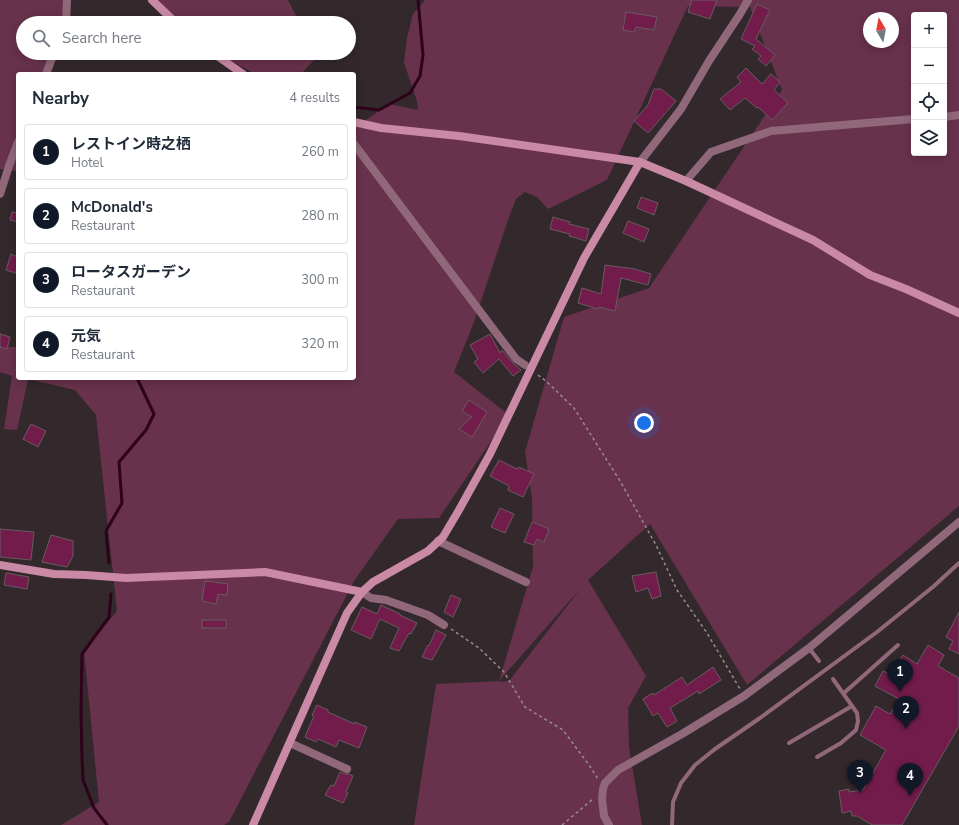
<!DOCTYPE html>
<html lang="en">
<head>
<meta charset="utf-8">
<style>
  body { margin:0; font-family:"Nunito Sans","Noto Sans JP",sans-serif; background:#f2f2f3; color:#1f2937 }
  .controls { position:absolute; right:12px; top:12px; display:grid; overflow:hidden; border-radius:4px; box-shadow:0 2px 10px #0003 }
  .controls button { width:36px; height:36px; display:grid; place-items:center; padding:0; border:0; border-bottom:1px solid #e0e1e3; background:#fff; color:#1f2937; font:20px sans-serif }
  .compass { position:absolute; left:863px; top:12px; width:36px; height:36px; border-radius:50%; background:#fff; box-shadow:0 2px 10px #0003; rotate:350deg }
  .you { position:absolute; left:644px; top:423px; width:14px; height:14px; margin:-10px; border:3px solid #fff; border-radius:50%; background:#1a73e8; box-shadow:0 0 0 6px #1a73e833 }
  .badge { display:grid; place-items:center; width:26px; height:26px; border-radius:50%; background:#111827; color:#fff; font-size:13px; font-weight:700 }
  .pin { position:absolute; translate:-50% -33px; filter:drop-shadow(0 1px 2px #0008) }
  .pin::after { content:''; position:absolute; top:21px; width:14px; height:12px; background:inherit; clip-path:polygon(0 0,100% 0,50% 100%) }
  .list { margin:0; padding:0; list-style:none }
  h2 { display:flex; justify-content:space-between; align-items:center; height:52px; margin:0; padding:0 16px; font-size:17px }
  h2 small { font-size:13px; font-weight:400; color:#747a83 }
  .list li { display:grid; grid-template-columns:26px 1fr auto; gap:12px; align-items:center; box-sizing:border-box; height:56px; margin:0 8px 8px; padding:0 8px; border:1px solid #e0e1e3; border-radius:4px }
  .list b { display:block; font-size:15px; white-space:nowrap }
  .list p { margin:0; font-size:13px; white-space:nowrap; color:#747a83 }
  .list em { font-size:13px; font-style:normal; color:#747a83 }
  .icon { flex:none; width:22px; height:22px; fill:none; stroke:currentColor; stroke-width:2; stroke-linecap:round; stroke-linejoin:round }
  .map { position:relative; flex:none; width:959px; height:825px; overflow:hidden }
  .search { position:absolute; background:#fff; box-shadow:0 2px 10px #0003; left:16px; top:16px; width:340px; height:44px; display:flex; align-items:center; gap:10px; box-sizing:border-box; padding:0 14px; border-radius:22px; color:#747a83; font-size:15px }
  .panel { position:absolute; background:#fff; box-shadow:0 2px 10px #0003; left:16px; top:72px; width:340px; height:308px; border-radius:4px }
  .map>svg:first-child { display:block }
  .green { fill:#68324c; fill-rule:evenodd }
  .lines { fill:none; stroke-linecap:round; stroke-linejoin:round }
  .stream { stroke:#2d021a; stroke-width:3 }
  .building { fill:#711c4a; stroke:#685b60 }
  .path { stroke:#968d90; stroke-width:1.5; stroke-dasharray:3 3; stroke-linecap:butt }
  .lane { stroke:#91687a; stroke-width:4 }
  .street { stroke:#91687a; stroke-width:8 }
  .secondary { stroke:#ca8aa6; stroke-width:8 }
</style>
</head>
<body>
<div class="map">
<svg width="959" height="825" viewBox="0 0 959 825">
  <rect width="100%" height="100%" fill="#33282c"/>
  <g class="green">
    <path d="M0,0H67L66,23H23V53H55L46,74H18V171L0,169Z"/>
    <path d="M157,0H288L300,23H181Z"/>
    <path d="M425,0H959V506L747,685L650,524L588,580L646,676L628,708L629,747L642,825H414L436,684L499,681L533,567L532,499L525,452L564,317L649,288L782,90L750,7L688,6L607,180L548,209L537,197L525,192L516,199L507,223L474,322L454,372L509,415L439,518L398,519L354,581L229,822L224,825H61L99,802L84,651L117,611L96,415L75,390L28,379L17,430L4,429L12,376L0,372V347H18V378H354V124H360L389,104L418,110L417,101L404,63L407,38L413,14ZM914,15H944V153H914ZM869,18H893V42H869ZM581,588L509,681L500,682L499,681Z"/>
    <path d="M217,53H315L317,57L301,74H255Z"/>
  </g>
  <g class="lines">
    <g class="stream">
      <path d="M354,107L379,110L410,93L420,76L423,55L418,0"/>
      <path d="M109,563L106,531L122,503L119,462L146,430L154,414L137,378"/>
      <path d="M107,825L94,808L83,780L82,758L81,711L82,654L109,617L111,594"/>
    </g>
  </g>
  <g class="building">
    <path d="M692,0H717L710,19L688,12Z"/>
    <path d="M757,4L770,10L756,39L775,55L766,66L758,59L761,56L752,49L755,46L741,39Z"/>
    <path d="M626,12L657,17L654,30L636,27L634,32L623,30Z"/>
    <path d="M746,68L762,84L771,74L780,82L774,90L788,103L772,120L758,107L757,108L745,98L730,110L720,99L741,82L737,77Z"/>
    <path d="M654,89H661L676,101L648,133L634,121L648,105Z"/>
    <path d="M641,197L658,203L654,215L637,208Z"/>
    <path d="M12,212L18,213V222L10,220Z"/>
    <path d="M553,217L570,222L569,224L589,229L586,241L569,236L570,234L550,229Z"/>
    <path d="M628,221L649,229L644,242L623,233Z"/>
    <path d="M11,254L18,257V274L6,270Z"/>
    <path d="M605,265L635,269L651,274L648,285L621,278L615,311L599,307L598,309L578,303L582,288L601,294Z"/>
    <path d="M0,334L10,337L7,349L0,347Z"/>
    <path d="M490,334L500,353L502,350L512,362L521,370L513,376L499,359L483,373L474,362L478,359L470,345Z"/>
    <path d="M469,400L487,412L472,437L459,429L472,417L462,411Z"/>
    <path d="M31,424L46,431L38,447L23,439Z"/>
    <path d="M499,460L517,469L519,467L534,474L523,497L508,490L509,486L490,476Z"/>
    <path d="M500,508L514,514L505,533L491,527Z"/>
    <path d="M532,522L549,529L544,542L537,539L534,545L524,542Z"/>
    <path d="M0,529L34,532L31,560L0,557Z"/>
    <path d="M51,535L73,541V556L67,567L42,562Z"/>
    <path d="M656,572L661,596L652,599L648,588L636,592L632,576Z"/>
    <path d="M6,573L29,577L27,589L4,585Z"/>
    <path d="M205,581L228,584L227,595L218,594L216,604L202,601Z"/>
    <path d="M451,595L461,599L453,617L444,612Z"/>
    <path d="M381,605L400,614V615L417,623L411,634L409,633L399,651L390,648L399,628L380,619L371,639L351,630L362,607L377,614Z"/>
    <path d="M959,612V654L949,649L953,641L946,637Z"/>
    <rect x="202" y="620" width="24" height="8"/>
    <path d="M436,630L446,635L432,660L422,657L428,645L429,646Z"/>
    <path d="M928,645L944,655L938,666L959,678V726L902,825H872L857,816H852L851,811L842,813L839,791L849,789V792L863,790L886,750L860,735L876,706L890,714L899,699L875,686L883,671L891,675L903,655L917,664Z"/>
    <path d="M713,667L721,680L699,694L698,691L670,708L677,721L667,727L658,713L653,716L643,699L653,693L654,695L682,677L687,685Z"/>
    <path d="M317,705L328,710V712L355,724V722L367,727L359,748L339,740L336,747L318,739L316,742L305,737L314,716L312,715Z"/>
    <path d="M340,772L345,774H349L353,776L346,792L348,793L343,803L325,795L331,785L334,786Z"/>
  </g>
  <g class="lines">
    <g class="path">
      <path d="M538,375L546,381L574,408L620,481L656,545L677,590L707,633L740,689"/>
      <path d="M451,629L479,648L504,672L525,707L563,730L589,765L598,779"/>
      <path d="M562,825L593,799"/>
    </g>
    <g class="lane">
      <path d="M809,648L819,661"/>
      <path d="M844,693L898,645"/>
      <path d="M789,743L852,706"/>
      <path d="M817,757L841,743L856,730L858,721L857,713L833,679"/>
      <path d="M672,825L673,802L681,783L695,765L715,749L760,718L877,632L934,586L959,563"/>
    </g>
    <g class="street">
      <path d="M66,23L67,0"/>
      <path d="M46,74L54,53"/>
      <path d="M944,117L959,115"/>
      <path d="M354,144L497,334L516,359L525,365"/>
      <path d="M640,162L681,109L709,61L740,14L748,0"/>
      <path d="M686,181L711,152L771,131L914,119"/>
      <path d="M0,194L9,166L18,142"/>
      <path d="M438,541L526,582"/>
      <path d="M362,592L371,598L386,600L428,615L444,625"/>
      <path d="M290,743L347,769"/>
      <path d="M609,825L604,816L602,799L603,789L605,783L618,770L682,734L744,696L809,648L959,522"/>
    </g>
    <g class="secondary">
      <path d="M152,0L176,23"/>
      <path d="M213,53L243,74"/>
      <path d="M354,122L381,128L459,136L640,162L686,181L813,240L870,275L906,289L959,313"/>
      <path d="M0,565L54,574L86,575L126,578L265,572L362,592"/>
      <path d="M253,825L347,613L362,592L373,582L428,551L443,537L459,510L490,454L584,258L640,162"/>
    </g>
  </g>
</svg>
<div class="controls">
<button>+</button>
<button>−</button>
<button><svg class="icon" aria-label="locate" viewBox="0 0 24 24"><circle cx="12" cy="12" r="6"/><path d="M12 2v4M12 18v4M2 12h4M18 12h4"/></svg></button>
<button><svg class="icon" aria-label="layers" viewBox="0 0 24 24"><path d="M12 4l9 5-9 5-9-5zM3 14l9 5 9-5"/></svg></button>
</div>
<svg class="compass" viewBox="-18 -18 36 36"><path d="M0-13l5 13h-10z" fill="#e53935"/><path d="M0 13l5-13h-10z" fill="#747a83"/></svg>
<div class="you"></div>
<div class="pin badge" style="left:900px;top:692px">1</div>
<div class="pin badge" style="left:906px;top:729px">2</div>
<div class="pin badge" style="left:860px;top:793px">3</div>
<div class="pin badge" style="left:910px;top:796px">4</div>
<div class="search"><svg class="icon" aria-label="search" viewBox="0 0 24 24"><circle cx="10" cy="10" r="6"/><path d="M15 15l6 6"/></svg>Search here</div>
<section class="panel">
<h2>Nearby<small>4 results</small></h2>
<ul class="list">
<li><span class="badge">1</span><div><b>レストイン時之栖</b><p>Hotel</p></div><em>260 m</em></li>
<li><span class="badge">2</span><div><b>McDonald's</b><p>Restaurant</p></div><em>280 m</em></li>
<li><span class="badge">3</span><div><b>ロータスガーデン</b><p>Restaurant</p></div><em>300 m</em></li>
<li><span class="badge">4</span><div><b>元気</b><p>Restaurant</p></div><em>320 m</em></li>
</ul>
</section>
</div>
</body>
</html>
